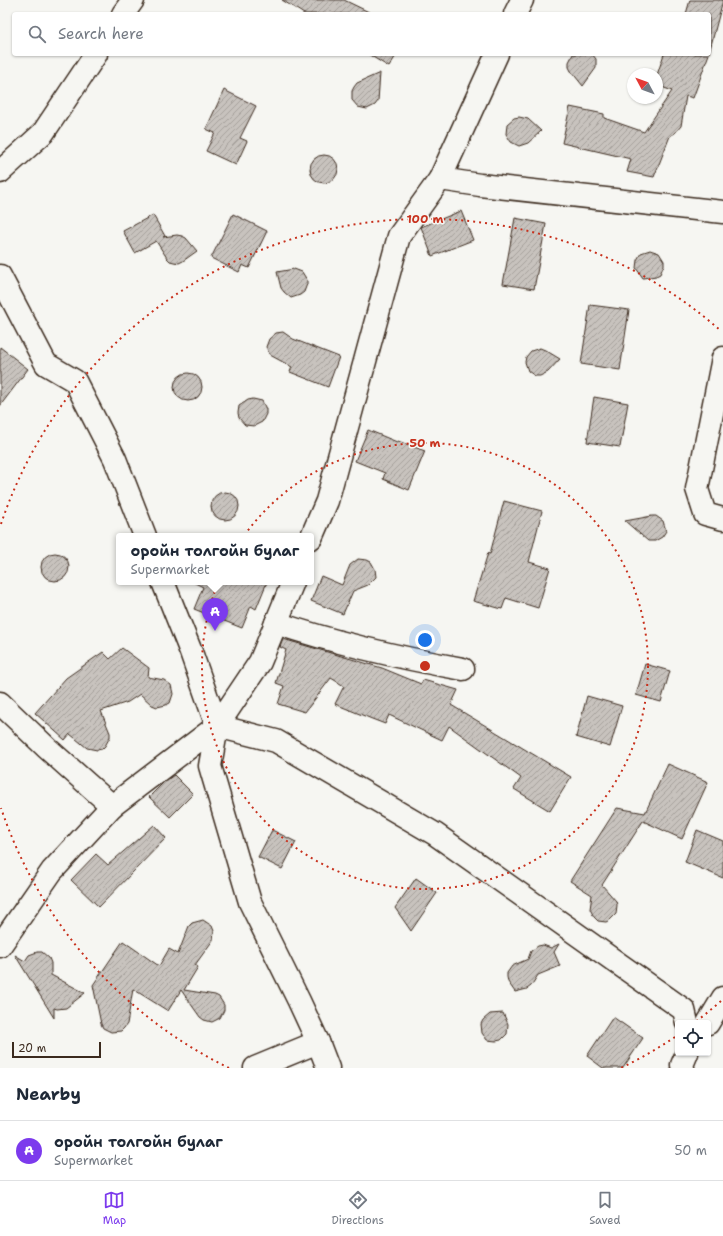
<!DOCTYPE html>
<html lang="en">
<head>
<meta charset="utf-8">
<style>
  body { margin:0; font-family:"Shantell Sans",sans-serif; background:#f2f2f3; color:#1f2937 }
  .controls { position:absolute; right:12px; bottom:12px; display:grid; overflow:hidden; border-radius:4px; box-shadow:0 1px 3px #0004 }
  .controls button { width:36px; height:36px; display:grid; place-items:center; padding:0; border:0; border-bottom:1px solid #e0e1e3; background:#fff; color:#1f2937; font:20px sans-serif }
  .compass { position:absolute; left:627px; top:68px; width:36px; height:36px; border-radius:50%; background:#fff; box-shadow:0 1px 3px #0004; rotate:311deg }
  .scale { position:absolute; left:12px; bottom:10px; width:89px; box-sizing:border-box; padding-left:4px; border:2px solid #3b2a1e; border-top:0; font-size:11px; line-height:14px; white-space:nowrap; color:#3b2a1e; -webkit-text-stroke:3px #f6f6f2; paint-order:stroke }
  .you { position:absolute; left:425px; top:640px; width:14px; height:14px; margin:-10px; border:3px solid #fff; border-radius:50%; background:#1a73e8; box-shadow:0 0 0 6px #1a73e833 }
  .badge { display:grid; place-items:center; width:26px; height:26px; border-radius:50%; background:#7c3aed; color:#fff; font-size:13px; font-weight:700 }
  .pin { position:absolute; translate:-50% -33px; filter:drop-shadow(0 1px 2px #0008) }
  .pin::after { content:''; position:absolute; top:21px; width:14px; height:12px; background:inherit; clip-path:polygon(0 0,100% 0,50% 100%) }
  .popup { position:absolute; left:116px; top:533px; width:198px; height:52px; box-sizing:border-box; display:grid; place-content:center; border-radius:4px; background:#fff; filter:drop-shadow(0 1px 3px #0005); font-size:13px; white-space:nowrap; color:#747a83 }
  .popup b { font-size:15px; color:#1f2937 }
  .popup::after { content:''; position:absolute; left:50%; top:100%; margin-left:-8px; border:8px solid transparent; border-top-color:#fff }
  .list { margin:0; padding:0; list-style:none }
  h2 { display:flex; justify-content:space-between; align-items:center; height:52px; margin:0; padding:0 16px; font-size:17px }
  h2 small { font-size:13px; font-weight:400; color:#747a83 }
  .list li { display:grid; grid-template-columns:26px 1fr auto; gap:12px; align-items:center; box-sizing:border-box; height:60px; padding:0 16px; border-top:1px solid #e0e1e3 }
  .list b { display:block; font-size:15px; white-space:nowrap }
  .list p { margin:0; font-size:13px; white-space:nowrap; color:#747a83 }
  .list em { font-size:13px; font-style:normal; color:#747a83 }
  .icon { flex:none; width:22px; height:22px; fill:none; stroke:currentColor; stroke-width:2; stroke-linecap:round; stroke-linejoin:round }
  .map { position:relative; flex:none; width:723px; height:1068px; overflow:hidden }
  .search { position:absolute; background:#fff; box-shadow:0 1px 3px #0004; left:12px; right:12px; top:12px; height:44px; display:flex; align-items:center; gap:10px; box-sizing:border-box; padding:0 14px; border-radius:4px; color:#747a83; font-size:15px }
  .sheet { height:112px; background:#fff }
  nav { display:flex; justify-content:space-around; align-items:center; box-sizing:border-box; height:56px; border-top:1px solid #e0e1e3; background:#fff; font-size:11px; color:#747a83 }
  nav a { display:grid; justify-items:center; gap:2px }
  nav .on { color:#7c3aed }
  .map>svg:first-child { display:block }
  .building { fill:url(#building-hatch); stroke:#3b2a1e }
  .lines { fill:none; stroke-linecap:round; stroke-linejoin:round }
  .street-casing { stroke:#3b2a1e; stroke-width:25 }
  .street { stroke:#f6f6f2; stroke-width:22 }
  .ring { fill:none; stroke:#c8321e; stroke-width:2; stroke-dasharray:2 4 }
  .centre { fill:#c8321e; stroke:#f6f6f2; stroke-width:2 }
  .ring-label { font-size:12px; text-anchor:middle; font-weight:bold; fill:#c8321e; stroke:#f6f6f2; stroke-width:3; stroke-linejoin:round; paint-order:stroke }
</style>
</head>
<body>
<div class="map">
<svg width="723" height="1068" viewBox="0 0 723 1068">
  <defs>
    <pattern id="building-hatch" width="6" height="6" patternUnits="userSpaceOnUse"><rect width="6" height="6" fill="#c8c3be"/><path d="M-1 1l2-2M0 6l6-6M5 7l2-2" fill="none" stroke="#a49f9a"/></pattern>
  </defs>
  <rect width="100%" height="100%" fill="#f6f6f2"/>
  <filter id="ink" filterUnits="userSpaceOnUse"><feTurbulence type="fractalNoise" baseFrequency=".025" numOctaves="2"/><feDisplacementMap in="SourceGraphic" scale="8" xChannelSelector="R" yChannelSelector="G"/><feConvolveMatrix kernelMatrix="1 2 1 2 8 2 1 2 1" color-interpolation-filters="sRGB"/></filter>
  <g filter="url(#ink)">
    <g class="building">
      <path d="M282,0H344L373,14H304Z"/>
      <path d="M690,0H723L709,53V14H686Z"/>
      <path d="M368,54H397L389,67Z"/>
      <path d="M573,54H592L596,59V68L583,86L571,71L569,67V62Z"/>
      <path d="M664,54H709L693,98L686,96L681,126L675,133L670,136L654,177L627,172L631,159L562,143L570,107L604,114V118L644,132L672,91L657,85V75Z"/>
      <path d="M380,73L378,101L375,105L367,109L358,107L352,100V91L354,87L357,83Z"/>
      <path d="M224,90L256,106L240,138L247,141L236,165L206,151L215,133L206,129Z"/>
      <path d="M519,117L528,119L541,131L528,143L519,146L511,142L506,134L507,124L514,118Z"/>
      <circle cx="324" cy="169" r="14"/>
      <path d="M461,211L473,240L432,256L421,227Z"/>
      <path d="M233,214L267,231L249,268L242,265L239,272L211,258Z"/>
      <path d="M153,215L165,236L163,237L177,235L182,236L186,238L197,251L183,261L179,263L174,262L170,261L167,258L156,241L135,253L123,231Z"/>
      <path d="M515,218L546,224L534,289L503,284Z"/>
      <path d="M650,250L659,253L664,261V265L660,274L656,276L643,278L636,268L637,260L641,253Z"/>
      <path d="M294,269L302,272L307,280V284L304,292L300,295L291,298L284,292L281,288L277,272Z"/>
      <path d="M590,305L629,310L620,370L581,364Z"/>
      <path d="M283,332L293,339L339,357L328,387L290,372L292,367L270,355L266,347L269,339L276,333Z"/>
      <path d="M0,347L28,369L0,406Z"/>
      <path d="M540,348L545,350L560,359L548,372L540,376H535L528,371L525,362L526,357L531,351Z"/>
      <circle cx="188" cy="387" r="14"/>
      <path d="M594,397L628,403L620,447L587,442Z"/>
      <path d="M253,399L262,401L266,409V414L262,422L254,426L245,425L239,418L238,413L239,406L248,400Z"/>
      <path d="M368,430L397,442L398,441L425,451L409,490L383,479L385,473L355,461Z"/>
      <circle cx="225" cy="506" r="14"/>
      <path d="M504,501L542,511L529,562L550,568L538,608L506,598L502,609L473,601L488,553L490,554Z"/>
      <path d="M652,516H656L663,521L666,531L662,537L655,541H648L625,521Z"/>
      <circle cx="55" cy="567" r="14"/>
      <path d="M358,559L367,560L371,562L375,569L376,577L368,585L353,591L343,614L311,601L321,576L342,585L350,565Z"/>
      <path d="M193,582H267L256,609L251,606L242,628L194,609L203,587Z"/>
      <path d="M283,639L382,668L421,684L423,680L458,690L451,705L571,777L550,811L514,789L521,778L449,726L442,740L389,715L385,724L372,719L335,704L344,686L331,678L305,712L278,704L284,686L276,683L286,650L280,647Z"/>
      <path d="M122,648L149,668L148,677L164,680L171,685L173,694L170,703L166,705L157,707L152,705L140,694L128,702L101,711L110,733V737L105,746L102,749L97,750L87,748L70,734L65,740L35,713L66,678L103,652L110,659Z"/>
      <path d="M645,664L670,671L661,702L636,695Z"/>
      <path d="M587,696L622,706L610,747L576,737Z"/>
      <path d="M668,764L708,782L682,839L643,821L602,885L616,901L617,905L616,914L610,920L606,922L598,921L594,917L590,909L592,895L570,881L617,808L645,813Z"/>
      <path d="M174,775L193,794L170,817L149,797L164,782Z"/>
      <path d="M154,825L166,838L99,907L71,880L96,854L108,865Z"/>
      <path d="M272,830L296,842L282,869L258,857Z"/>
      <path d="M697,830L723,841V878L685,862Z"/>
      <path d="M416,878L437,893L411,931L395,908Z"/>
      <path d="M203,920L212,926L214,931L213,940L195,965L198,967L184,990L215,995L219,997L224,1005V1010L220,1018L212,1022L204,1020L200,1017L181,990L168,1011L133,989L127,1024L124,1028L121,1031L111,1032L103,1028L101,1024L93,985L123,941L159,966L169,949L178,954L189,926L192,923Z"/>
      <path d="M559,944L554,952L560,966L538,975L531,986L527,989L515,992L508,982L507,977V973L512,966L528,959L531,951L538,946L543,945L551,948Z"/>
      <path d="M37,952H42L49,958L51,963V975L85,993L66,1008L57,1009L54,1008V1018L15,955L25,961L29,955Z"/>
      <path d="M503,1013L508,1024L507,1034L501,1040L496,1041L487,1040L482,1033L481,1024L483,1020L490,1014Z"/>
      <path d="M613,1017L643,1038L623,1068H603L587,1056Z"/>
    </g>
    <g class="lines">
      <g class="street-casing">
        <g id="street">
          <path d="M123,14L133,0"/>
          <path d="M515,14L522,0"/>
          <path d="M0,172L43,133L96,54"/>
          <path d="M440,179L480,185L723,212"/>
          <path d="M0,276L46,364L75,381L115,459L145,536"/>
          <path d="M723,358L697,489L705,514L723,519"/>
          <path d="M311,538L327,501L399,236L440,179L497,54"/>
          <path d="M163,582L191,652L217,726"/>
          <path d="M276,623C336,643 401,658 463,669"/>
          <path d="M0,703L47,748L112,806L217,726L210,766L250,902L299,1001L318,1042L328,1068"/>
          <path d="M217,726L276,741L435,834L684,1010L687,1023"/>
          <path d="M217,726L260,662L293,582"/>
          <path d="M0,946L52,871L112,806"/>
          <path d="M708,1023L723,998"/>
          <path d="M255,1068L318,1042"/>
          <path d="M683,1068L682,1065L687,1053"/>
        </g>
      </g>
      <use href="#street" class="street"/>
    </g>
  </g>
  <g class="ring">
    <circle cx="425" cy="666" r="223"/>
    <path d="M721 1001A447 447 0 0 1 694 1023M675 1037A447 447 0 0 1 621 1068M229 1068A447 447 0 0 1 1 808M1 524A447 447 0 0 1 721 331"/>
  </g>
  <circle cx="425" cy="666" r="6" class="centre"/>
  <g class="ring-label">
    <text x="425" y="223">100 m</text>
    <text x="425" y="447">50 m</text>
  </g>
</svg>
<div class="controls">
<button><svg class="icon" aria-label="locate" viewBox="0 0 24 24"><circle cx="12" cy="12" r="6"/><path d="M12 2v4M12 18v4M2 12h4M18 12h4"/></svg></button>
</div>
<svg class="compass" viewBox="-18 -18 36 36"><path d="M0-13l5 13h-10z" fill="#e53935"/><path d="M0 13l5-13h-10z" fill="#747a83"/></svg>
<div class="scale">20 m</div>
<div class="you"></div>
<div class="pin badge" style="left:215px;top:631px">A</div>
<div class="popup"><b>оройн толгойн булаг</b>Supermarket</div>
<div class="search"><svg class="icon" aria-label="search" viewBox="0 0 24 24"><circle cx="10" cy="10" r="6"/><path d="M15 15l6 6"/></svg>Search here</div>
</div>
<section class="sheet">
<h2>Nearby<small></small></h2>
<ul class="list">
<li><span class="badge">A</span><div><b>оройн толгойн булаг</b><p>Supermarket</p></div><em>50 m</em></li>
</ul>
</section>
<nav>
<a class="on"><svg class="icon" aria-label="map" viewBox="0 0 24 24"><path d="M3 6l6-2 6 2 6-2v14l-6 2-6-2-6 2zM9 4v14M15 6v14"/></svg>Map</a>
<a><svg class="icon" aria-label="directions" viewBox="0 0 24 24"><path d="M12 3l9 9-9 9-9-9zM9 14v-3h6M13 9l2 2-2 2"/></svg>Directions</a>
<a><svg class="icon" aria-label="saved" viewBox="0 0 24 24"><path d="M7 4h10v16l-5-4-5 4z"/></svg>Saved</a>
</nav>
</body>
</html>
